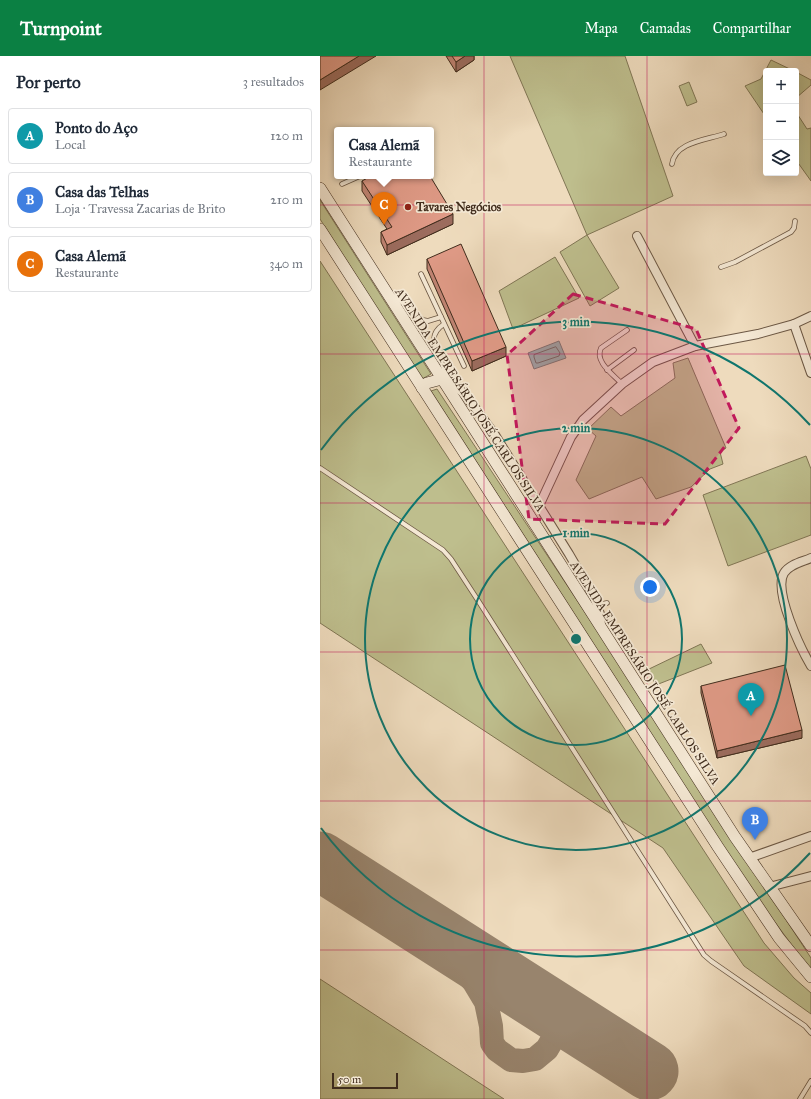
<!DOCTYPE html>
<html lang="pt">
<head>
<meta charset="utf-8">
<style>
  body { margin:0; font-family:"IM FELL Great Primer",serif; background:#f2f2f3; color:#1f2937 }
  .controls { position:absolute; right:12px; top:12px; display:grid; overflow:hidden; border-radius:4px; box-shadow:0 4px 16px #0002 }
  .controls button { width:36px; height:36px; display:grid; place-items:center; padding:0; border:0; border-bottom:1px solid #e0e1e3; background:#fff; color:#1f2937; font:20px sans-serif }
  .scale { position:absolute; left:12px; bottom:10px; width:66px; box-sizing:border-box; padding-left:4px; border:2px solid #412d1d; border-top:0; font-size:11px; line-height:14px; white-space:nowrap; color:#412d1d; -webkit-text-stroke:3px #f4e8d4; paint-order:stroke }
  .you { position:absolute; left:330px; top:531px; width:14px; height:14px; margin:-10px; border:3px solid #fff; border-radius:50%; background:#1a73e8; box-shadow:0 0 0 6px #1a73e833 }
  .badge { display:grid; place-items:center; width:26px; height:26px; border-radius:50%; background:#0b8043; color:#fff; font-size:13px; font-weight:700 }
  .pin { position:absolute; translate:-50% -33px; filter:drop-shadow(0 1px 2px #0008) }
  .pin::after { content:''; position:absolute; top:21px; width:14px; height:12px; background:inherit; clip-path:polygon(0 0,100% 0,50% 100%) }
  .popup { position:absolute; left:14px; top:71px; width:100px; height:52px; box-sizing:border-box; display:grid; place-content:center; border-radius:4px; background:#fff; filter:drop-shadow(0 1px 3px #0005); font-size:13px; white-space:nowrap; color:#747a83 }
  .popup b { font-size:15px; color:#1f2937 }
  .popup::after { content:''; position:absolute; left:50%; top:100%; margin-left:-8px; border:8px solid transparent; border-top-color:#fff }
  .list { margin:0; padding:0; list-style:none }
  h2 { display:flex; justify-content:space-between; align-items:center; height:52px; margin:0; padding:0 16px; font-size:17px }
  h2 small { font-size:13px; font-weight:400; color:#747a83 }
  .list li { display:grid; grid-template-columns:26px 1fr auto; gap:12px; align-items:center; box-sizing:border-box; height:56px; margin:0 8px 8px; padding:0 8px; border:1px solid #e0e1e3; border-radius:4px }
  .list b { display:block; font-size:15px; white-space:nowrap }
  .list p { margin:0; font-size:13px; white-space:nowrap; color:#747a83 }
  .list em { font-size:13px; font-style:normal; color:#747a83 }
  .icon { flex:none; width:22px; height:22px; fill:none; stroke:currentColor; stroke-width:2; stroke-linecap:round; stroke-linejoin:round }
  .map { position:relative; flex:none; width:491px; height:1043px; overflow:hidden }
  header { display:flex; align-items:center; gap:24px; box-sizing:border-box; height:56px; padding:0 20px; background:#0b8043; color:#fff }
  header strong { font-size:19px }
  nav { display:flex; gap:22px; margin-inline-start:auto; font-size:14px }
  main { display:flex }
  aside { flex:1; background:#fff }
  .map>svg:first-child { display:block }
  .green { fill:#bebe8d; stroke:#807655 }
  .water { fill:#99bbb1; stroke:#768276 }
  .lines { fill:none; stroke-linecap:round; stroke-linejoin:round }
  .shore { stroke:#6d7467; stroke-width:1 }
  .taxiway { stroke:#98846d; stroke-width:24 }
  .runway { stroke:#98846d; stroke-width:59 }
  .service-casing { stroke:#6c5845; stroke-width:5.5 }
  .minor-casing { stroke:#6c5845; stroke-width:10 }
  .secondary-casing { stroke:#412d1d; stroke-width:12 }
  .service { stroke:#f4e8d4; stroke-width:4 }
  .minor { stroke:#f4e8d4; stroke-width:8 }
  .secondary { stroke:#f4e8d4; stroke-width:11 }
  .wall { fill:#c08473; stroke:#412d1d }
  .shaded-wall { fill:#9c6c5e; stroke:#412d1d }
  .building { fill:#df9a86; stroke:#412d1d }
  .marked { fill:#c2185b; fill-opacity:0.2; stroke:#c2185b; stroke-width:3; stroke-dasharray:8 5; stroke-linejoin:round }
  .grid { fill:none; stroke:#c2185b; stroke-width:1; stroke-opacity:0.55 }
  .ring { fill:none; stroke:#0f766e; stroke-width:2 }
  .poi-dot { fill:#8f2418; stroke:#f4e8d4; stroke-width:1.5 }
  .labels { text-anchor:middle; dominant-baseline:central; stroke-width:3.5; stroke-linejoin:round; paint-order:stroke }
  .poi-label { font-size:12px; font-weight:bold; fill:#412d1d; stroke:#f4e8d4; text-anchor:start }
  .street-label { font-size:12px; fill:#412d1d; stroke:#f4e8d4 }
  .centre { fill:#0f766e; stroke:#f4e8d4; stroke-width:2 }
  .ring-label { font-size:12px; text-anchor:middle; font-weight:bold; fill:#0f766e; stroke:#f4e8d4; stroke-width:3.5; stroke-linejoin:round; paint-order:stroke }
</style>
</head>
<body>
<header>
<strong>Turnpoint</strong>
<nav><a>Mapa</a><a>Camadas</a><a>Compartilhar</a></nav>
</header>
<main>
<aside>
<h2>Por perto<small>3 resultados</small></h2>
<ul class="list">
<li><span class="badge" style="background:#0f9aa8">A</span><div><b>Ponto do Aço</b><p>Local</p></div><em>120 m</em></li>
<li><span class="badge" style="background:#3f7fe0">B</span><div><b>Casa das Telhas</b><p>Loja · Travessa Zacarias de Brito</p></div><em>210 m</em></li>
<li><span class="badge" style="background:#e8710a">C</span><div><b>Casa Alemã</b><p>Restaurante</p></div><em>340 m</em></li>
</ul>
</aside>
<div class="map">
<svg width="491" height="1043" viewBox="0 0 491 1043">
  <rect width="100%" height="100%" fill="#eedbbd"/>
  <filter id="stains"><feTurbulence type="fractalNoise" baseFrequency=".005" numOctaves="4"/><feColorMatrix values="0 0 0 0 .2 0 0 0 0 .09 0 0 0 0 .02 0 0 0 .5 -.17"/></filter>
  <radialGradient id="worn" r=".72"><stop offset=".6" stop-color="#630" stop-opacity="0"/><stop offset="1" stop-color="#630" stop-opacity=".3"/></radialGradient>
  <g class="green">
    <path d="M190,0H305L353,140L267,179L299,232L270,250L240,196L267,179Z"/>
    <path d="M451,4L474,15H446V61L425,30L441,23Z"/>
    <path d="M476,16L491,24V29L476,42Z"/>
    <path d="M369,26L377,46L367,50L359,30Z"/>
    <path d="M476,56L487,73L491,72V125L476,104Z"/>
    <path d="M0,144L111,318L102,323L0,163Z"/>
    <path d="M235,201L259,242L193,273L179,235Z"/>
    <path d="M0,205L444,887L474,922L491,937V958L424,910L343,792L0,567Z"/>
    <path d="M368,302L406,392L400,396L403,408L390,413L371,431L336,443L322,421L269,443L256,424L276,380L268,373L291,351L301,360L355,322L353,307Z"/>
    <path d="M117,333L278,576L491,902V915L432,835L111,335Z"/>
    <path d="M486,400L491,413V479L408,510L383,439Z"/>
    <path d="M381,588L392,607L336,629L327,614Z"/>
    <path d="M0,923L184,1043H0Z"/>
  </g>
  <path class="water" d="M239,285L246,302L214,313L208,297Z"/>
  <g class="lines">
    <path class="shore" d="M236,291L240,297L239,300L218,307H216L214,301V299Z"/>
    <path class="taxiway" d="M90,863L116,884L154,926L166,946L171,970L172,987L177,994L191,1004L203,1005L215,1003L227,993L234,981L230,961L218,944"/>
    <path class="runway" d="M0,805L329,1015"/>
    <g class="service-casing">
      <g id="service">
        <path d="M352,108C355,86 386,84 404,78"/>
        <path d="M22,128L40,120"/>
        <path d="M401,211L415,206L471,176L474,172L475,165"/>
        <path d="M101,218L144,310"/>
        <path d="M74,240L103,264L108,265L121,261"/>
        <path d="M124,268C118,272 114,276 114,283L127,323"/>
        <path d="M287,314L314,294"/>
        <path d="M302,328C294,319 274,306 281,292L307,274"/>
        <path d="M0,412L123,494L131,503L159,546L384,899L391,905L485,970L491,977"/>
        <path d="M278,549L287,547"/>
        <path d="M480,1043L491,1025"/>
      </g>
    </g>
    <g class="minor-casing">
      <g id="minor">
        <path d="M317,180L375,290"/>
        <path d="M474,268L491,317"/>
        <path d="M122,320L141,335L153,349L175,379L249,498L274,541L280,558L281,570"/>
        <path d="M219,450L251,381L263,364L302,328L333,306L375,290L438,278L474,268L491,260"/>
        <path d="M491,502C482,506 470,508 464,517C453,535 481,593 491,610"/>
        <path d="M429,802L491,780"/>
        <path d="M449,831L491,820"/>
      </g>
    </g>
    <g class="secondary-casing">
      <g id="secondary">
        <path d="M0,132L415,781L491,890"/>
        <path d="M0,173L398,791L459,882L491,921"/>
        <path d="M102,332L107,327L122,323"/>
      </g>
    </g>
    <use href="#service" class="service"/>
    <use href="#minor" class="minor"/>
    <use href="#secondary" class="secondary"/>
  </g>
  <g class="wall">
    <path d="M126,0H154V4L136,16Z"/>
    <path d="M42,125L133,168L67,199L61,186V176L67,173L42,135Z"/>
    <path d="M107,203L186,300L152,315L107,213Z"/>
    <path d="M381,630L482,682L397,702L381,637Z"/>
  </g>
  <g class="shaded-wall">
    <path d="M39,0H56L0,34V24Z"/>
    <path d="M145,0H154V4L136,16V6Z"/>
    <path d="M133,158V168L67,199V189Z"/>
    <path d="M186,291V300L152,315V305Z"/>
    <path d="M482,674V682L397,702V695Z"/>
  </g>
  <g class="building">
    <path d="M0,0H39L0,24Z"/>
    <path d="M132,0H145L136,6Z"/>
    <path d="M51,120H110L133,158L67,189L61,176L72,171L42,125Z"/>
    <path d="M141,188L186,291L152,305L107,203Z"/>
    <path d="M465,609L482,674L397,695L381,630Z"/>
  </g>
  <path class="marked" d="M253,238L376,273L419,372L345,468L209,463L187,299Z"/>
  <path class="grid" d="M164,0V1043M327,0V1043M0,149H491M0,298H491M0,447H491M0,596H491M0,745H491M0,894H491"/>
  <g class="ring">
    <circle cx="256" cy="583" r="106"/>
    <circle cx="256" cy="583" r="211"/>
    <path d="M490 797A317 317 0 0 1 1 772M1 394A317 317 0 0 1 490 369"/>
  </g>
  <circle class="poi-dot" cx="88" cy="151" r="4"/>
  <g class="labels">
    <g class="poi-label">
      <text x="96" y="151">Tavares Negócios</text>
    </g>
    <g class="street-label">
      <text transform="translate(150 344) rotate(57)">AVENIDA EMPRESÁRIO JOSÉ CARLOS SILVA</text>
      <text transform="translate(325 617) rotate(57)">AVENIDA EMPRESÁRIO JOSÉ CARLOS SILVA</text>
    </g>
  </g>
  <circle cx="256" cy="583" r="6" class="centre"/>
  <g class="ring-label">
    <text x="256" y="270">3 min</text>
    <text x="256" y="376">2 min</text>
    <text x="256" y="481">1 min</text>
  </g>
  <rect width="100%" height="100%" filter="url(#stains)"/>
  <rect width="100%" height="100%" fill="url(#worn)"/>
</svg>
<div class="controls">
<button>+</button>
<button>−</button>
<button><svg class="icon" aria-label="layers" viewBox="0 0 24 24"><path d="M12 4l9 5-9 5-9-5zM3 14l9 5 9-5"/></svg></button>
</div>
<div class="scale">50 m</div>
<div class="you"></div>
<div class="pin badge" style="left:431px;top:660px;background:#0f9aa8">A</div>
<div class="pin badge" style="left:435px;top:784px;background:#3f7fe0">B</div>
<div class="pin badge" style="left:64px;top:169px;background:#e8710a">C</div>
<div class="popup"><b>Casa Alemã</b>Restaurante</div>
</div>
</main>
</body>
</html>
